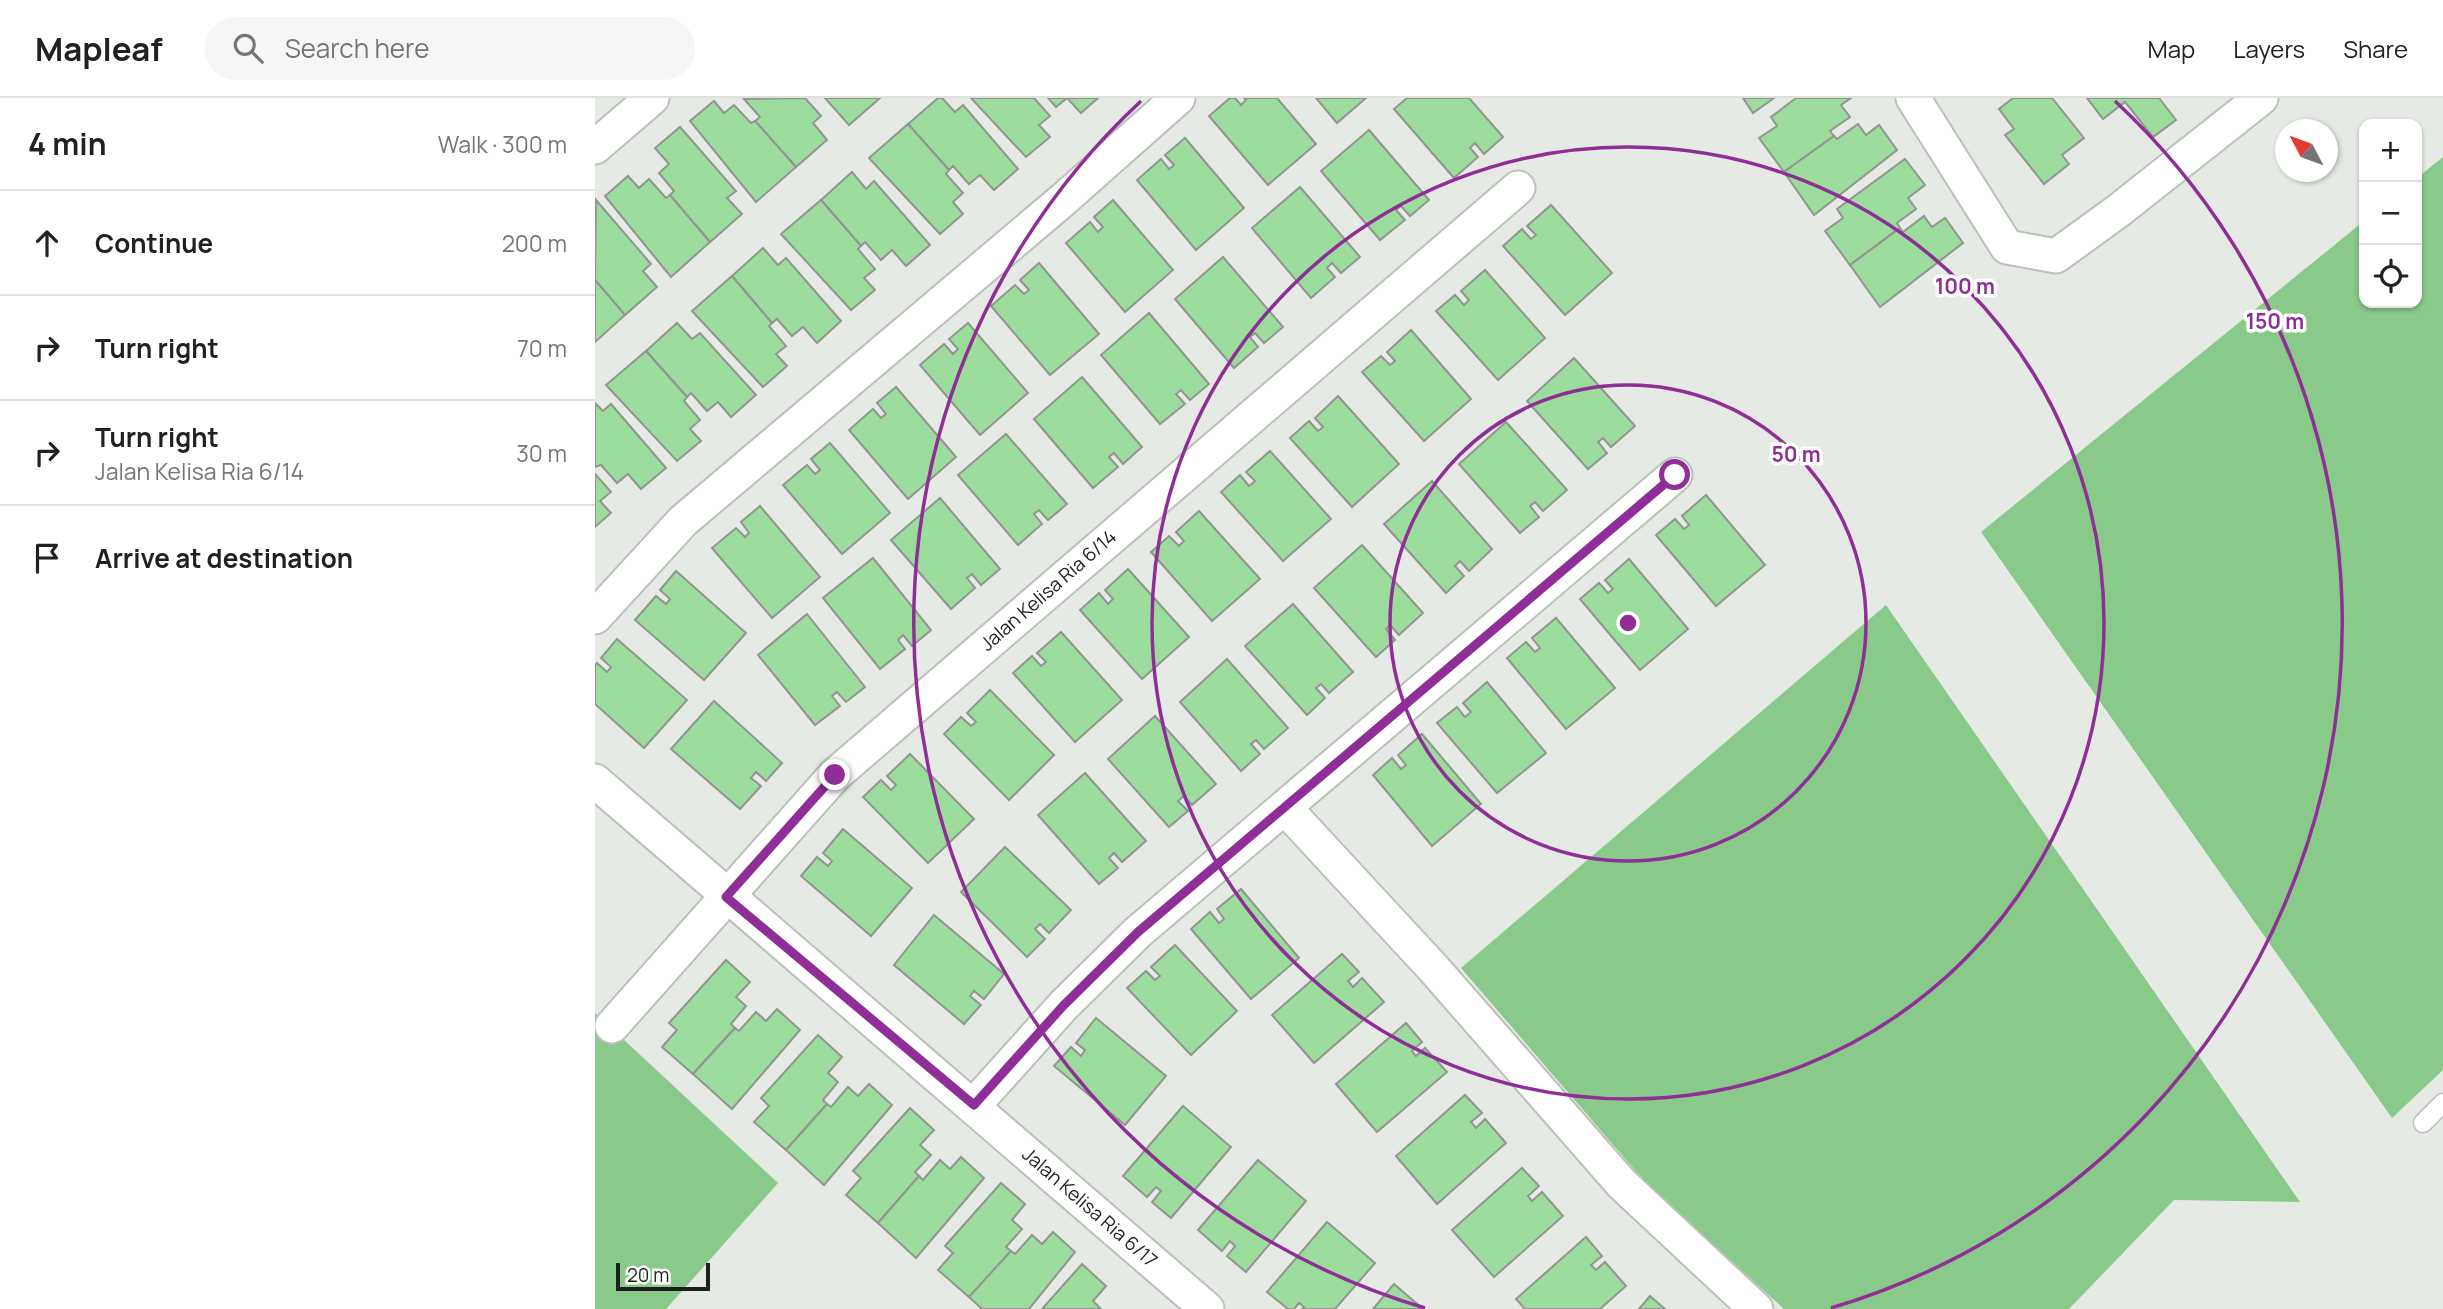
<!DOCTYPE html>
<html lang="en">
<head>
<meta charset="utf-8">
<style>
  body { margin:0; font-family:Manrope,sans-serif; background:#f6f6f6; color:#202124 }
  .controls { position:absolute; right:21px; top:21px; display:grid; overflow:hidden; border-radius:14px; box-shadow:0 2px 5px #0004 }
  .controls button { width:63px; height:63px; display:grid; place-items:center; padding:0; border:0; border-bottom:2px solid #e0e0e0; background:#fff; color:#202124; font:35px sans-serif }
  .compass { position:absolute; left:1680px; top:21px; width:63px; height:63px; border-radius:50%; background:#fff; box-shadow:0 2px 5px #0004; rotate:311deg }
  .scale { position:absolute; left:21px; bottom:18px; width:94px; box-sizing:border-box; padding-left:7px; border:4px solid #1d1f1d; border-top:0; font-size:19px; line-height:24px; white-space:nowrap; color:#1d1f1d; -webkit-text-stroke:5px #fff; paint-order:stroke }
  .stop { position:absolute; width:21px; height:21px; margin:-16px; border:5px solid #8f2e96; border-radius:50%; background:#fff }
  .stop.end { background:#8f2e96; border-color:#fff; box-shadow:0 2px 7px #0008 }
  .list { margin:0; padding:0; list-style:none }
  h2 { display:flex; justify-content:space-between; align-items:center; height:91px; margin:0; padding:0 28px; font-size:30px }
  h2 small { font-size:23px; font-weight:400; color:#757577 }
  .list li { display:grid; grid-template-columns:46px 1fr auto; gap:21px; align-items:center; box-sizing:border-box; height:105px; padding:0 28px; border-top:2px solid #e0e0e0 }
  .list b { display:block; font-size:26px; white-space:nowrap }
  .list p { margin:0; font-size:23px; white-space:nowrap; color:#757577 }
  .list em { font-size:23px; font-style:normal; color:#757577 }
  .icon { flex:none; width:38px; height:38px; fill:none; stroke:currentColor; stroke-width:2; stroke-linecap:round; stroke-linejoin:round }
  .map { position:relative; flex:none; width:1848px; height:1211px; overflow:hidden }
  header { display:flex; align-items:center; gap:42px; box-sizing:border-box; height:98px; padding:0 35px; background:#fff; border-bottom:2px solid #e0e0e0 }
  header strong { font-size:33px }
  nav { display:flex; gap:38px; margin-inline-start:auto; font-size:24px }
  .search { width:490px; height:63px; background:#f6f6f6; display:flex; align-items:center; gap:18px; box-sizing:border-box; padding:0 24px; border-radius:38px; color:#757577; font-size:26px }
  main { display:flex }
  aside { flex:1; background:#fff }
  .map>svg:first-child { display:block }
  .forest { fill:#89c98a }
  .building { fill:#9cdd9d; stroke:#919691; stroke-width:2 }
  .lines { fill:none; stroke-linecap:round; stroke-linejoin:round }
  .lane-casing { stroke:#bcc0bb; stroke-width:21 }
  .street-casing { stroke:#bcc0bb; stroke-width:37 }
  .lane { stroke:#fff; stroke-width:18 }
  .street { stroke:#fff; stroke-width:33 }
  .route { stroke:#8f2e96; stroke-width:9 }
  .ring { fill:none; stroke:#8f2e96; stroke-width:3.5 }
  .labels { text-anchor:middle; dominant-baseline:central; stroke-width:7; stroke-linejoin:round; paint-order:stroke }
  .street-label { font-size:19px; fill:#1d1f1d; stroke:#fff }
  .centre { fill:#8f2e96; stroke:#fff; stroke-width:3.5 }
  .ring-label { font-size:21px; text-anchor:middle; font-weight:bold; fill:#8f2e96; stroke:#fff; stroke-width:7; stroke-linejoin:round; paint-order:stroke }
</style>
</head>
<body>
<header>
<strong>Mapleaf</strong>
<div class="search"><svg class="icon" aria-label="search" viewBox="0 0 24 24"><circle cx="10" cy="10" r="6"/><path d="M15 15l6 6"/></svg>Search here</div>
<nav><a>Map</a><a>Layers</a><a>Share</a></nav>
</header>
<main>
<aside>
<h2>4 min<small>Walk · 300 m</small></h2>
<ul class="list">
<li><svg class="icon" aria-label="ahead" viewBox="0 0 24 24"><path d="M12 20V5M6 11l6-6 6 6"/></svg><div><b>Continue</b></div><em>200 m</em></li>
<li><svg class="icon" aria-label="right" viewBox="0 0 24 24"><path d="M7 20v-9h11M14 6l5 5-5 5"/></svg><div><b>Turn right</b></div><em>70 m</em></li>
<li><svg class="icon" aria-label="right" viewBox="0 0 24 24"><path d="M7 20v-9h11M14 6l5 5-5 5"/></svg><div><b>Turn right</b><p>Jalan Kelisa Ria 6/14</p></div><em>30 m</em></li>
<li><svg class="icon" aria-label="arrive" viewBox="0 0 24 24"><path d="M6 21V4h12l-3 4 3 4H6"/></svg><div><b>Arrive at destination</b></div></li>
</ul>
</aside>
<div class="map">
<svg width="1848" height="1211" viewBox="0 0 1848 1211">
  <rect width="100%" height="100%" fill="#e5eae5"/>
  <g class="forest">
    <path d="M1848,59V972L1797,1020L1386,434L1769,123V205H1822V80Z"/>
    <path d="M1291,507L1705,1104L1579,1102L1474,1211H1189L1051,1085L866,870Z"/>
    <path d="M0,915L183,1085L71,1211H0Z"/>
  </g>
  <g class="building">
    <path d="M210,0L226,18L218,25L232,42L201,69L160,23L165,19L149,1Z"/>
    <path d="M230,0H285L254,27Z"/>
    <path d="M343,0H347L360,14L368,7L423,71L399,92L385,77L374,86L358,68L354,72L313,26Z"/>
    <path d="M376,0H439L455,18L444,27L455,39L431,59Z"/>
    <path d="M453,0H472L461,9Z"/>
    <path d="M472,0H503L486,15Z"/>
    <path d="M635,0H640L646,7L651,2L649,0H682L721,46L673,87L614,18Z"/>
    <path d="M721,0H771L742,25Z"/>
    <path d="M812,0H874L908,39L889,56L880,45L875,50L883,59L859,80L799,11Z"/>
    <path d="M1148,0H1179L1158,15Z"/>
    <path d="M1201,0H1256L1246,7L1255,19L1235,33L1239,38L1189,74L1164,40L1182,28L1176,19Z"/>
    <path d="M1418,0H1457L1489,40L1467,57L1474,66L1449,86L1410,37L1419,31L1404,11Z"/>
    <path d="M1492,0H1564L1581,22L1558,39L1530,4L1508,21Z"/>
    <path d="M119,3L129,15L139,7L156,25L160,23L201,69L161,104L95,23Z"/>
    <path d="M313,26L354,72L351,76L368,95L358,104L368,116L345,136L274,60Z"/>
    <path d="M1263,26L1271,37L1284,27L1302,52L1219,117L1189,74L1239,38L1242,41Z"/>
    <path d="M85,29L141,93L132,100L147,116L115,144L75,97L79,93L64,75L74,66L60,50Z"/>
    <path d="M774,32L834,102L815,118L806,108L801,112L810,122L785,142L726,73Z"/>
    <path d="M590,40L649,110L601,152L542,82L566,61L574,71L579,67L570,57Z"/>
    <path d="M1310,61L1330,87L1313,100L1321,111L1302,125L1305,130L1255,167L1230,133L1248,120L1242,111Z"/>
    <path d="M257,74L271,91L279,83L335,147L311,168L297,152L286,162L270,144L266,148L226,102Z"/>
    <path d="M33,78L44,90L54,81L71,100L75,97L115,144L76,179L10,98Z"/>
    <path d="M705,89L765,159L746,175L737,165L732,170L740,179L716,200L657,130Z"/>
    <path d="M1,102L56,166L48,173L62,189L30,217L0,182Z"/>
    <path d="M226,102L266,148L263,151L280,171L269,180L280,192L256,212L186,136Z"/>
    <path d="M518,102L578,172L530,214L471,145L495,124L503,134L508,129L499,119Z"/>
    <path d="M956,107L1017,175L970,217L908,148L927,131L936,141L941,137L932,128Z"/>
    <path d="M1329,118L1337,129L1350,120L1368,145L1285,209L1255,167L1305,130L1308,134Z"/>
    <path d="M168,150L183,167L191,160L246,223L222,245L208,229L197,238L182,221L177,225L137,178Z"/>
    <path d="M628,159L688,229L669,245L660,235L655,239L663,249L639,270L580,201Z"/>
    <path d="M444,165L504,236L455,277L396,208L420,187L429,196L434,192L425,182Z"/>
    <path d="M890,172L950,240L903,282L841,213L860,197L869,207L874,202L866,193Z"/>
    <path d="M137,178L177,225L174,228L191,248L181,256L192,268L168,289L97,213Z"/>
    <path d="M0,182L30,217L0,244Z"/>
    <path d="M554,215L614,286L595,302L586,292L581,296L590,306L565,326L506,257Z"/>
    <path d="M82,225L97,241L105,235L161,297L136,319L123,304L112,313L96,295L92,299L51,253Z"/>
    <path d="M373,225L433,295L385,337L325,267L349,246L358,256L363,251L354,241Z"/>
    <path d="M816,232L876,301L829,343L767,274L786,258L795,267L800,263L792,254Z"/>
    <path d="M51,253L92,299L89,303L105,322L95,331L106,343L82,363L11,287Z"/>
    <path d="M979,260L1040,328L1016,349L1008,340L1003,344L1012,355L993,371L932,303Z"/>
    <path d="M487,279L547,349L528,366L519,355L514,359L523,369L498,390L439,321Z"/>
    <path d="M301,289L361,359L313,401L254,332L278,311L286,320L291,316L282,305Z"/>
    <path d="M743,298L804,366L757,409L695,340L714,323L723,333L728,329L720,320Z"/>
    <path d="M0,305L8,313L16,306L71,370L46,391L33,376L22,385L6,367L0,369Z"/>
    <path d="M911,324L972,392L948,413L940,404L935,408L944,419L925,435L864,366Z"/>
    <path d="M411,336L472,406L453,422L444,412L439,416L447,426L423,447L363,377Z"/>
    <path d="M235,345L295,415L247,456L188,387L212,367L220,376L225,372L216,361Z"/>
    <path d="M675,353L736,421L688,463L626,394L645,377L654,388L660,383L651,374Z"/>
    <path d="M0,376L16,394L5,403L16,415L0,429Z"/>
    <path d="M837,383L897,451L874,473L865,463L860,468L869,478L851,495L789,426Z"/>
    <path d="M1111,397L1170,467L1121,508L1061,437L1080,421L1089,431L1094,427L1087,418Z"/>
    <path d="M345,400L405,471L386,487L377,476L372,480L380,490L356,511L296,442Z"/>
    <path d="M165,408L225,479L177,520L117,450L141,430L150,439L154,435L146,424Z"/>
    <path d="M604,413L665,481L617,523L556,454L574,438L584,448L589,443L581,434Z"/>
    <path d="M767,447L828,515L804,537L795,527L791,531L800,542L781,559L719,490Z"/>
    <path d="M278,460L336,532L317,548L308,537L303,542L310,551L285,571L228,500Z"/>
    <path d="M1034,461L1093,531L1045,572L985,501L1004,485L1013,495L1018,491L1010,482Z"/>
    <path d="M533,471L594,539L547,581L485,512L504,495L513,506L518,501L510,492Z"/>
    <path d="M81,473L151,535L109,582L40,522L61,498L71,506L75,501L65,492Z"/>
    <path d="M698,506L758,574L734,595L726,586L721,590L730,600L712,617L650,548Z"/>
    <path d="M212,516L270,589L251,604L242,594L237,598L245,608L220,627L163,557Z"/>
    <path d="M961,520L1020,590L971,631L912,560L931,544L940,554L945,550L937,540Z"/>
    <path d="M466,534L527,602L480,644L418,575L437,558L446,568L451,564L442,555Z"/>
    <path d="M22,541L92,602L49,650L0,606V568L2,565L12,574L16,569L6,560Z"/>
    <path d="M632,561L693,630L669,651L661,642L656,646L665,656L646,673L585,604Z"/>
    <path d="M892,584L951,655L902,695L842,625L862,609L870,619L876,614L868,605Z"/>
    <path d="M395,592L459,657L414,702L349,636L366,619L376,628L381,624L372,615Z"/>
    <path d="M119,603L187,665L171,683L161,674L156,680L166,688L145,711L76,651Z"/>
    <path d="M560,618L621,686L597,707L589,698L583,703L593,713L574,729L513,661Z"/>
    <path d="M827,636L886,706L837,748L778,677L797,660L806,671L811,667L803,657Z"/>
    <path d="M315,656L379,721L333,765L268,699L286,682L296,692L301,687L292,678Z"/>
    <path d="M490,675L551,743L527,764L519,755L514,760L523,770L504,786L443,717Z"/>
    <path d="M248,731L317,790L276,838L206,778L222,759L233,768L237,763L228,755Z"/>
    <path d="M410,749L476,812L454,835L445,826L440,831L450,841L432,859L366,794Z"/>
    <path d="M646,791L704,860L656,901L596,831L615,814L624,825L629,821L622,811Z"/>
    <path d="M339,817L409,876L389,901L379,893L375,898L386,907L369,926L299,867Z"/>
    <path d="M580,847L642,913L596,957L532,890L551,873L560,882L565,878L556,869Z"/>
    <path d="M747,856L764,874L753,883L758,889L767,880L789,904L719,965L677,917Z"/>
    <path d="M131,862L155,884L141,899L151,908L136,926L140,930L98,976L67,949L82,932L74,925Z"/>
    <path d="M182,911L205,932L137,1011L98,976L140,930L144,933L161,914L171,923Z"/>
    <path d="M501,920L571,978L530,1027L459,968L476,949L486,958L490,952L481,945Z"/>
    <path d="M811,925L827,944L817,953L821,958L830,950L852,974L782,1034L741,986Z"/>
    <path d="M223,937L247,959L233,975L243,984L228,1002L232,1006L191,1052L159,1024L174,1008L166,1000Z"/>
    <path d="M274,986L297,1007L229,1087L191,1052L232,1006L236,1009L253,989L263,998Z"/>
    <path d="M870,997L887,1015L876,1024L881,1030L890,1021L911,1045L842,1106L801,1058Z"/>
    <path d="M588,1008L636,1049L576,1120L557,1104L566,1093L561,1089L552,1099L528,1078Z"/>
    <path d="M315,1010L339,1032L325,1047L336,1057L320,1074L324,1078L283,1125L251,1097L266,1080L258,1073Z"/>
    <path d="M366,1059L389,1080L321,1160L283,1125L324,1078L328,1082L345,1062L355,1071Z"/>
    <path d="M663,1062L711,1103L651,1174L632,1158L640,1148L635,1143L627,1153L603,1132Z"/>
    <path d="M927,1070L944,1088L933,1098L937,1103L947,1094L968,1118L899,1179L857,1132Z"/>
    <path d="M406,1085L430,1106L417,1122L427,1131L411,1149L416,1153L374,1199L343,1172L358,1155L350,1148Z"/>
    <path d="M732,1124L780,1165L740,1211H707L709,1209L704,1205L699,1211H693L672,1194Z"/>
    <path d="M458,1134L480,1154L434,1211H387L374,1199L416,1153L420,1156L437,1137L447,1146Z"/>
    <path d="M991,1139L1007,1158L996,1167L1001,1172L1010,1164L1031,1188L1005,1211H930L921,1201Z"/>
    <path d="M487,1166L511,1188L498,1203L506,1211H447Z"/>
    <path d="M799,1186L828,1211H778Z"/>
    <path d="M1055,1198L1070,1211H1044Z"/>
  </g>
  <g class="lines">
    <g class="lane-casing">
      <path id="lane" d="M1828,1025L1848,1005"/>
    </g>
    <g class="street-casing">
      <g id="street">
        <path d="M1318,0L1412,149L1461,158L1523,113L1666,0"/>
        <path d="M0,49L57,0"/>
        <path d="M0,519L88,423L469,101L583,0"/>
        <path d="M0,683L612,1211"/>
        <path d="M690,710L839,871L1027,1086L1161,1211"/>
        <path d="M17,928L240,677L923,90"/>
        <path d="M379,1007L468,908L543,834L1080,377"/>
      </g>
    </g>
    <use href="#lane" class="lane"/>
    <use href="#street" class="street"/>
  </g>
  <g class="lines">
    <path class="route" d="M240,677L131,799L379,1007L468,908L543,834L1080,377"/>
  </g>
  <g class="ring">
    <circle cx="1033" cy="525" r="238"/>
    <circle cx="1033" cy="525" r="476"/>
    <path d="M830 1210A714 714 0 0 1 546 3M1520 3A714 714 0 0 1 1236 1210"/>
  </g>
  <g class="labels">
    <g class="street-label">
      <text transform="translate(453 492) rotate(-41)">Jalan Kelisa Ria 6/14</text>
      <text transform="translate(495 1109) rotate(41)">Jalan Kelisa Ria 6/17</text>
    </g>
  </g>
  <circle cx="1033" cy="525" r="10" class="centre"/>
  <g class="ring-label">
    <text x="1370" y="196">100 m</text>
    <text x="1680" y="231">150 m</text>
    <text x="1201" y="364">50 m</text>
  </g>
</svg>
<div class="controls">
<button>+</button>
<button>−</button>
<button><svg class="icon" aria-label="locate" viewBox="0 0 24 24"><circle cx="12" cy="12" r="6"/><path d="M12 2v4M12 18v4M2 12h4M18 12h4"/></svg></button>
</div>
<svg class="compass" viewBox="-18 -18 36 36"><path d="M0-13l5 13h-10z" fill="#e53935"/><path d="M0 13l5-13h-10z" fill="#757577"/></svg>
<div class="scale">20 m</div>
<div class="stop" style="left:1080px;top:377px"></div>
<div class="stop end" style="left:240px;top:677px"></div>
</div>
</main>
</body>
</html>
